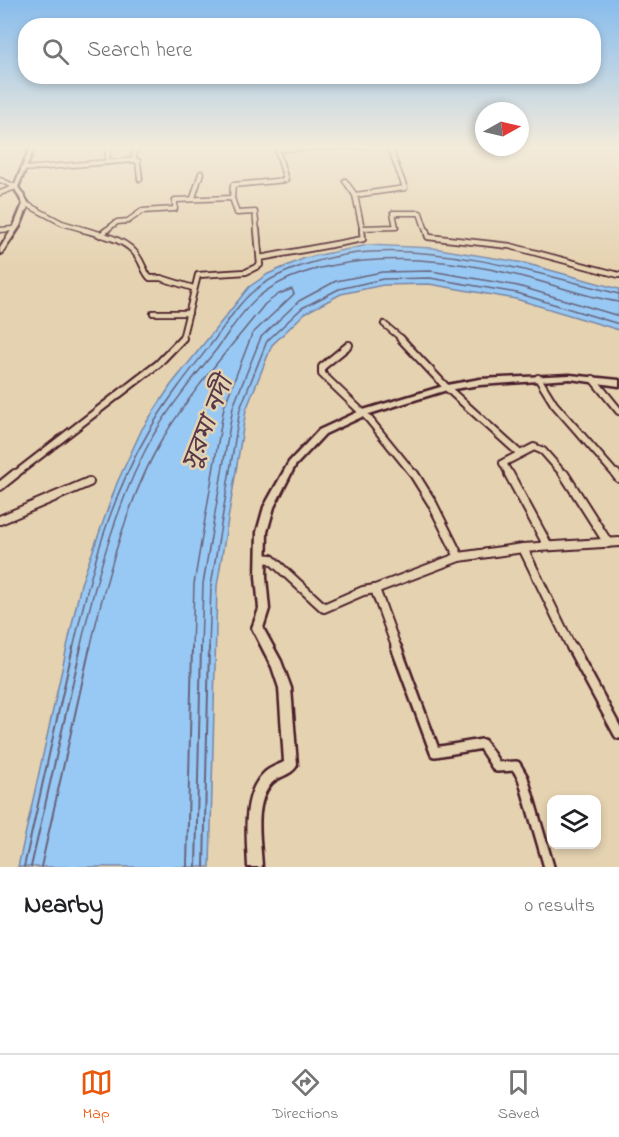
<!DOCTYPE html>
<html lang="en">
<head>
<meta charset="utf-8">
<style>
  body { margin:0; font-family:"Indie Flower","Noto Sans Bengali",sans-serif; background:#f2f2f2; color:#202124 }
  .controls { position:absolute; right:18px; bottom:18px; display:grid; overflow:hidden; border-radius:12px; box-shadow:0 3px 9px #0003 }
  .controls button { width:54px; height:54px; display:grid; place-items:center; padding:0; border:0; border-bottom:2px solid #e0e0e0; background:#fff; color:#202124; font:30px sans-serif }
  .compass { position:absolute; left:475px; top:102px; width:54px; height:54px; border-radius:50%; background:#fff; box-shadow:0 3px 9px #0003; rotate:82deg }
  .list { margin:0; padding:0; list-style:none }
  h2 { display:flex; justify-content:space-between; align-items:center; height:78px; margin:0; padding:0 24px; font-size:26px }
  h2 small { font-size:20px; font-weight:400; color:#757577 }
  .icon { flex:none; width:33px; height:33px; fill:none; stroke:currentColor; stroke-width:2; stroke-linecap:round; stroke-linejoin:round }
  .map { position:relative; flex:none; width:619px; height:867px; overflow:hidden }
  .search { position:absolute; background:#fff; box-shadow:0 3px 9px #0003; left:18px; right:18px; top:18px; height:66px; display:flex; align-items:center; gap:15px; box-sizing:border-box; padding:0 21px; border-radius:24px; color:#757577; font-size:22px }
  .sheet { height:186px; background:#fff }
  nav { display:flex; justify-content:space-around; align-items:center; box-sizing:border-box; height:84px; border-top:2px solid #e0e0e0; background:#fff; font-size:16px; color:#757577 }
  nav a { display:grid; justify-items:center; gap:3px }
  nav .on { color:#ea580c }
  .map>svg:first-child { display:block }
  .water { fill:#97c9f4; stroke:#7885a4; stroke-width:1.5 }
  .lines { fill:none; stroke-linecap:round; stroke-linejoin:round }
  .shore-far1 { stroke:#69637b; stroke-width:1.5 }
  .shore { stroke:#69637b; stroke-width:2 }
  .street-far4-casing { stroke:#4a1f2b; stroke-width:7 }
  .street-far3-casing { stroke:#4a1f2b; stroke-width:8 }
  .street-far2-casing { stroke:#4a1f2b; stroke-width:10 }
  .street-far1-casing { stroke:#4a1f2b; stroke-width:12 }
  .street-casing { stroke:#4a1f2b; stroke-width:14 }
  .secondary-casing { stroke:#4a1f2b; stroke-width:5 }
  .street-far4 { stroke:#e5d2b0; stroke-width:4 }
  .street-far3 { stroke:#e5d2b0; stroke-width:4.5 }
  .street-far2 { stroke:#e5d2b0; stroke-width:6 }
  .street-far1 { stroke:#e5d2b0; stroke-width:8 }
  .street { stroke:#e5d2b0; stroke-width:9 }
  .secondary { fill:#e5d2b0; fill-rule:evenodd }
  .labels { text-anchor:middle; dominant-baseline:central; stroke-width:5; stroke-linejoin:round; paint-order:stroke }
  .water-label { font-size:26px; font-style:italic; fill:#563849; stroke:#e5d2b0 }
</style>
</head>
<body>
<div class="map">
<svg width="619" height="867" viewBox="0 0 619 867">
  <rect width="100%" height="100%" fill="#e5d2b0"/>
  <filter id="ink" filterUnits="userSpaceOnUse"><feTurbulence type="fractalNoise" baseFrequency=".0167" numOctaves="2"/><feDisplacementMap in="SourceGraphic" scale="12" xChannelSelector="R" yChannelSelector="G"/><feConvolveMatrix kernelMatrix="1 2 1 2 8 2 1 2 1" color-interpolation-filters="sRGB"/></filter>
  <g filter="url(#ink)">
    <path class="water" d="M368,245L433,248L524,263L619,289V330L516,299L429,284L383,285L341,294L305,313L272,345L246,410L217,586L210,867H18L81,584L117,483L142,429L171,385L249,287L268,274L305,258Z"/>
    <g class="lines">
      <g class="shore-far1">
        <path d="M73,649C90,575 110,497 149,431C167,400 190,371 212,343C225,326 238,303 255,290C282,268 334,254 370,252C452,247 540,274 619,294"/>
        <path d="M80,649C96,578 118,498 154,434C172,404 194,377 216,350C228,334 243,309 258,297C299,263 369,258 419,260C457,262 495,269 531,279C561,287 589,298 619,302"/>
        <path d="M90,649C105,582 128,497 163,438C192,390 230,348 265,304L279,294L292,289L294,294L252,334L224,407L194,584L192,649"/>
        <path d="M201,649L203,584L233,407L261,337L299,301L336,281L382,272L431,271L518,286L619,316"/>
        <path d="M209,649L211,586L240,409L267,341L302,308L339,289L383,279L430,278L517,293L619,324"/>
      </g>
      <g class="shore">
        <path d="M24,867L73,647"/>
        <path d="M31,867L81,647"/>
        <path d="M41,867L90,647"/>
        <path d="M187,867L192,647"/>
        <path d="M196,867L201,647"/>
        <path d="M204,867L209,647"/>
      </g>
      <g class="street-far4-casing">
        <g id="street-far4">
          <path d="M277,149L367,146"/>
          <path d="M107,162L109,146"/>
          <path d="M23,169L134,160"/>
          <path d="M140,179L138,161L134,160V150L141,146"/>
          <path d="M0,180L16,187"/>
          <path d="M345,181L355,195L362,228"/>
          <path d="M0,193L16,187"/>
          <path d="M355,195L405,188L389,146"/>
          <path d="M193,198L201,173"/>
          <path d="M232,198L233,185L286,180L276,146"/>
          <path d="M26,204L62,223L89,231"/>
          <path d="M0,230L13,229"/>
          <path d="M105,231L117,222L128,221L142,211L175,209V200L232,198L237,213L255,212L257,231"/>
          <path d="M362,231V228L396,227L393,213H420L426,231"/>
        </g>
      </g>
      <g class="street-far3-casing">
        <g id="street-far3">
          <path d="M84,230C102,235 127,239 138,257C143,264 144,272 150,278H161L193,288"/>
          <path d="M426,230L428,237L510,246L619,275"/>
          <path d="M100,235L107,230"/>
          <path d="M260,258L363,239L362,230"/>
          <path d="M153,313H189"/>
          <path d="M384,324L402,339"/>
          <path d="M182,339L198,275L246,272L260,265L257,230"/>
        </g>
      </g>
      <g class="street-far2-casing">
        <g id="street-far2">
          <path d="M400,338L447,388L519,453"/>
          <path d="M349,345L322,367V374L368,418L415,476"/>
          <path d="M538,378L554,404L617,476"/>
          <path d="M593,379L619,411"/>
          <path d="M13,476L158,364L183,338"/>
          <path d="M510,476L503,463L534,447L543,451L565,476"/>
        </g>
      </g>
      <g class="street-far1-casing">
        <g id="street-far1">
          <path d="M414,474L432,503L459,557"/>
          <path d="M509,474L548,546"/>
          <path d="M564,474L608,543"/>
          <path d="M616,474L619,478"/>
          <path d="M0,486L15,474"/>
          <path d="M0,520L89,482"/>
          <path d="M523,548L572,649"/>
          <path d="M262,558L271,559L324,608L363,591L375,589L459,557L523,548L619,542"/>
          <path d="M375,589L397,649"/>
        </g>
      </g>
      <g class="street-casing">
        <g id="street">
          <path d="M396,647L435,752L482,744L497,767L516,766L523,778L549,867"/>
          <path d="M572,647L619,734"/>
        </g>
      </g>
      <g class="secondary-casing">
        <g id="secondary">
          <path d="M31,146H35L18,187L29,204L20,226L2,253L0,254V248L14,226L23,204L14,187Z"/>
          <path d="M570,375L619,380V386L570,379L480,385L447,390L366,415L325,434L295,466L274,507L267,532L266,577L269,609L263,628L281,661L291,688L297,765C293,775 278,776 271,784C253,805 261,841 262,867H248C247,838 241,795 264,773C269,768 278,765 284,762L279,688L272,667L252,628L259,609L256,577L257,532L264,507L289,462L319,430L360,411L447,385L480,379Z"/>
        </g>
      </g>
      <use href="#street-far4" class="street-far4"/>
      <use href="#street-far3" class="street-far3"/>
      <use href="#street-far2" class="street-far2"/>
      <use href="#street-far1" class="street-far1"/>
      <use href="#street" class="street"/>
      <use href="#secondary" class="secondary"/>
    </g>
  </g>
  <linearGradient id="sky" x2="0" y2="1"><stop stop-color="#87bced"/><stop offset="0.55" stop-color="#f3ebdb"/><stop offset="1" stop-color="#f3ebdb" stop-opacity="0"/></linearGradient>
  <rect width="619" height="267" fill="url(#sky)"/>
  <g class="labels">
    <g class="water-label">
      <text transform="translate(209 424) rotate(-68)">সুরমা নদী</text>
    </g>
  </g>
</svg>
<div class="controls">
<button><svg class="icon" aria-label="layers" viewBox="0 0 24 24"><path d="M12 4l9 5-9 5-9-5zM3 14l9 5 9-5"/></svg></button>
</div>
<svg class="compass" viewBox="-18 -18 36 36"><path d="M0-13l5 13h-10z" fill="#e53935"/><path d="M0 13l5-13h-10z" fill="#757577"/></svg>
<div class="search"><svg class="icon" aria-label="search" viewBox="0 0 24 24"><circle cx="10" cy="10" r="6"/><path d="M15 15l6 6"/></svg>Search here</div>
</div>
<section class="sheet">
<h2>Nearby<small>0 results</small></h2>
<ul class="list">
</ul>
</section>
<nav>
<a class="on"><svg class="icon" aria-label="map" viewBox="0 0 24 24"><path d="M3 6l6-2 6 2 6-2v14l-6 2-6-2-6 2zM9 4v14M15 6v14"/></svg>Map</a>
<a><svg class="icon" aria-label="directions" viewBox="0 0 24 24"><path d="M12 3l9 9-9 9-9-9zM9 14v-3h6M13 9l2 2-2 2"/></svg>Directions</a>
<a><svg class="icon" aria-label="saved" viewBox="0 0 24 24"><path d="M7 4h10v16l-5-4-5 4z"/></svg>Saved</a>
</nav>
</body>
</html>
